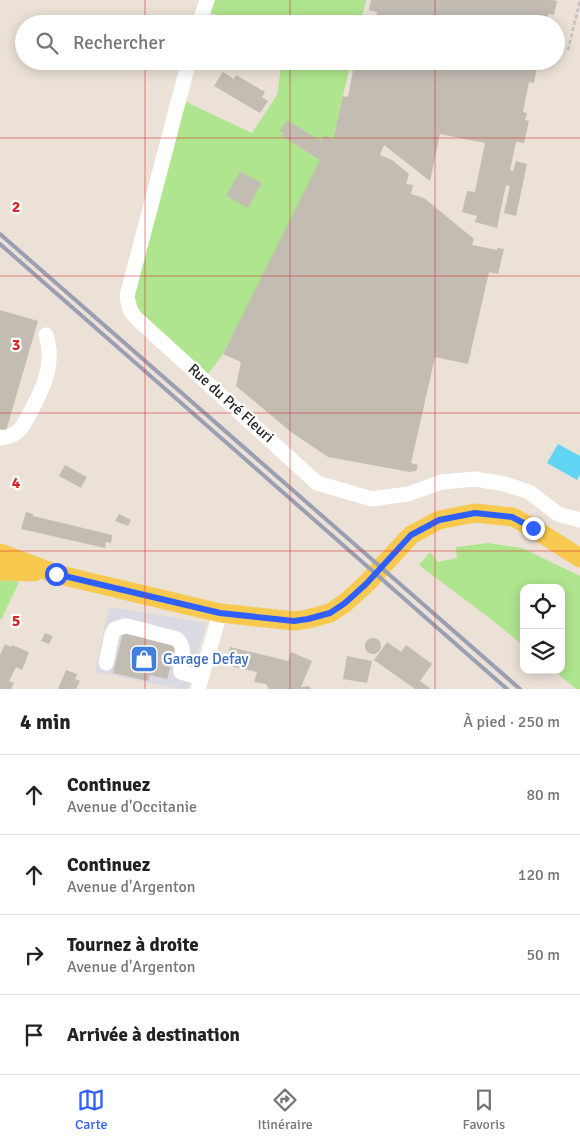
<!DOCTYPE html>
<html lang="fr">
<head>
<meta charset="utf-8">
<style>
  body { margin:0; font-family:Signika,sans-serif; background:#f2f2f2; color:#222 }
  .controls { position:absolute; right:15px; bottom:15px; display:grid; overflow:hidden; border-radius:10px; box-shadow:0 2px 12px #0003 }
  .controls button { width:45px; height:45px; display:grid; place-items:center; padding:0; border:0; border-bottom:1px solid #e0e0e0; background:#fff; color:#222; font:25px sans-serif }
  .stop { position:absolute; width:15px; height:15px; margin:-11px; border:4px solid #305fff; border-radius:50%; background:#fff }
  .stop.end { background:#305fff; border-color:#fff; box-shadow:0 1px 5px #0008 }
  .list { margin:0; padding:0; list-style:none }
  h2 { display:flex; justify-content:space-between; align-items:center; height:65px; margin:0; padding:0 20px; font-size:21px }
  h2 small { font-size:16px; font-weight:400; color:#767676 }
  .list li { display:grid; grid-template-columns:32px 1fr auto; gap:15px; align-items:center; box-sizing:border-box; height:80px; padding:0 20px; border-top:1px solid #e0e0e0 }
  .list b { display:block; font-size:19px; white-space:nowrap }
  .list p { margin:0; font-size:16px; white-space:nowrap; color:#767676 }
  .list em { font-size:16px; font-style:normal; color:#767676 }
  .icon { flex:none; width:28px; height:28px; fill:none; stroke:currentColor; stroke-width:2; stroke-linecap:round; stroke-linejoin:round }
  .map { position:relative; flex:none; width:580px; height:689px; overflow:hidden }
  .search { position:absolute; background:#fff; box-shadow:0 2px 12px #0003; left:15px; right:15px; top:15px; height:55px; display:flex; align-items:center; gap:12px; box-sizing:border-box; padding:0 18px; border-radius:28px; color:#767676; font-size:19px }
  .sheet { height:385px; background:#fff }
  nav { display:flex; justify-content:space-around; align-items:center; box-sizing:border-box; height:70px; border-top:1px solid #e0e0e0; background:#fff; font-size:14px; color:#767676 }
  nav a { display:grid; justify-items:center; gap:2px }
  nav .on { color:#305fff }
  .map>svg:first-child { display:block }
  .industrial { fill:#dbd9e2 }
  .green { fill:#b0e58f }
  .water { fill:#62d4f4 }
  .building { fill:#c2bcb3 }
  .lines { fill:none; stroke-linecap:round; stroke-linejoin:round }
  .path { stroke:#c3c3c3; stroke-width:2.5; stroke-dasharray:4 2.5; stroke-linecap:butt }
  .minor { stroke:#fff; stroke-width:15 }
  .major { stroke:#f8c94f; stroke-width:19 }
  .rail { stroke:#9a9fb3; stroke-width:4 }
  .route { stroke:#305fff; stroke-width:6 }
  .grid { fill:none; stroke:#d62828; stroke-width:1; stroke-opacity:0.55 }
  .labels { text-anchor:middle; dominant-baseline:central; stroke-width:4.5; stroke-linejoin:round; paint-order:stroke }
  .street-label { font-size:15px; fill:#272727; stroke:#fff }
  .shop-label { font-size:15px; fill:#366cbe; stroke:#fff; text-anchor:start }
  .grid-label { font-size:16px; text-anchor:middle; font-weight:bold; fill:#d62828; stroke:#fff; stroke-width:4.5; stroke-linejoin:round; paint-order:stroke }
</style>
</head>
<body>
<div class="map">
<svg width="580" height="689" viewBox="0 0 580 689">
  <rect width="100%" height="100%" fill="#ebe1d7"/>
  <path class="industrial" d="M109,607L206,623L188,689H180L95,672Z"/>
  <g class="green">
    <path d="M212,0H366L360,24H244L208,12Z"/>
    <path d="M282,61H351L333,140L223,354L208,374L140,313L133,293L184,101L252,133L277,95Z"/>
    <path d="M488,543L522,548L580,576V689H576L553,670H561V588H524V646L492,620L419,565L430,552L438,562L457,558L456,547Z"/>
    <path d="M0,579L19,582L1,620L0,619Z"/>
  </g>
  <path class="water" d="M558,444L580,456V475L577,480L547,463Z"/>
  <g class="building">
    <path d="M371,0H552L557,1L554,15L548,14L546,24H368L369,21L375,22L377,12L369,10Z"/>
    <path d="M357,61H538L534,83L529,82L523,112L527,113L525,120L529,121L524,143L516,142L510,170L513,171L516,161L527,164L516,216L504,213L510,186L506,185L497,228L475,222L477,216L462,212L467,191L475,192L485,143L440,134L430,181L384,145L380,155L392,160L409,174L406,184L413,185L411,194L424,198L474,239L472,245L497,250V248L504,249L498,274L489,272L468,364L435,357L411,463L418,465L416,471L410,472L328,457L291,432L236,386L241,362L223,354L320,160L282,136L284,133L280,131L287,120L321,141L325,135L333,140L343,96L348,97L354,65H356Z"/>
    <path d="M223,72L234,79L236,75L265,92L262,97L268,101L260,113L214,86Z"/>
    <path d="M240,172L262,183L248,208L226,196Z"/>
    <path d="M0,310L38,321L6,431L0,429Z"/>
    <path d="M65,465L87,477L81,488L59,476Z"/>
    <path d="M26,512L33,514V516L112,535L111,543L106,542L105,548L21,529Z"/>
    <path d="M119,514L131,520L128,526L115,521Z"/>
    <path d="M45,633L53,636L49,644L41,641Z"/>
    <path d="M123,633L176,646L167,679L150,675L148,681L113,673Z"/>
    <circle cx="373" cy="646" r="8"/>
    <path d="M387,642L401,652L406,645L432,664L420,681L431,689H415L374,660Z"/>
    <path d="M5,644L11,647L12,645L29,652L22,670L16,667L9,681L14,683L11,689H0V655Z"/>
    <path d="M230,647L288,661L291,652L312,661L301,687L309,686L311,689H269L266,684L254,682L257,672L225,665Z"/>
    <path d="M347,656L372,661L367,683L343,679Z"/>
    <path d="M66,670L77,674L75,679L80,681L76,689H58Z"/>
  </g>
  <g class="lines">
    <path class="path" d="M568,50L580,0"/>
    <g class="minor">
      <path d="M199,24L207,0"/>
      <path d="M189,61L127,296L130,310L136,318L317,483L372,499L408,494L442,482L475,479L505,484L529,492L558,514L580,520"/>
      <path d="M0,438C11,437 16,434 23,426C38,397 57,369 46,335"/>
      <path d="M106,663L112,634L115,629L125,626L131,627L177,639C188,650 178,659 181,672L201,678"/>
      <path d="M198,689L220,613"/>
    </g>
    <g class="major">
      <path d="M0,553L56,574L220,613L294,621L308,619L330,613L345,603L366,584L411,535L439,520L475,513L513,517L533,528L580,558"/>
      <path d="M0,571L34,572"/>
    </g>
    <g class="rail">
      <path d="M0,234L520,689"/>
      <path d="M0,244L507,689"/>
    </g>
  </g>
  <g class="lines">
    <path class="route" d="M56,574L220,613L294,621L308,619L330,613L345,603L366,584L411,535L439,520L475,513L512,517L533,528"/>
  </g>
  <path class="grid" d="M145,0V24M290,0V24M435,0V24M145,61V689M290,61V689M435,61V689M0,138H580M0,276H580M0,413H580M0,551H580"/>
  <defs>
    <g id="shop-square" transform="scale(1.4375)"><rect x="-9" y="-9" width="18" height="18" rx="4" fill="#3f7fe0" stroke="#fff"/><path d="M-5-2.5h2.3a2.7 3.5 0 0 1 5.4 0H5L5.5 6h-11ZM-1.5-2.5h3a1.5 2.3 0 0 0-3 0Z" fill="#fff"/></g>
  </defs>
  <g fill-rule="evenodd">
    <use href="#shop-square" x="144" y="659"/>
  </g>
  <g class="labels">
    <g class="street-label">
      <text transform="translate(231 403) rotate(42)">Rue du Pré Fleuri</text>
    </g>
    <g class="shop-label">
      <text x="163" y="659">Garage Defay</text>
    </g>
  </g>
  <g class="grid-label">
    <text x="16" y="212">2</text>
    <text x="16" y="350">3</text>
    <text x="16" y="488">4</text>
    <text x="16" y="626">5</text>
  </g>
</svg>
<div class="controls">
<button><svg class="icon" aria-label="locate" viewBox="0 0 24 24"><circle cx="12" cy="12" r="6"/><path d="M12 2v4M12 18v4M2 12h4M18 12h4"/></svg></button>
<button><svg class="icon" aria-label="layers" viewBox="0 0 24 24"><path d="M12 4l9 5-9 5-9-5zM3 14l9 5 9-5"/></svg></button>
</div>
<div class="stop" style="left:56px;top:574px"></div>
<div class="stop end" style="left:533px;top:528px"></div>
<div class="search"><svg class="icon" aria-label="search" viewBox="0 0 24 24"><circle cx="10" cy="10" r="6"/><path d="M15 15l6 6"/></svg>Rechercher</div>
</div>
<section class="sheet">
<h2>4 min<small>À pied · 250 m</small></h2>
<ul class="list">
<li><svg class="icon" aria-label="ahead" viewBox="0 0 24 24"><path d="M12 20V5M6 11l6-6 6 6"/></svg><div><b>Continuez</b><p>Avenue d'Occitanie</p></div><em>80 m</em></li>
<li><svg class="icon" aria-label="ahead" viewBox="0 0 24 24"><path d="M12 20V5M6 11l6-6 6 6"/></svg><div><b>Continuez</b><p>Avenue d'Argenton</p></div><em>120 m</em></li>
<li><svg class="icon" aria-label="right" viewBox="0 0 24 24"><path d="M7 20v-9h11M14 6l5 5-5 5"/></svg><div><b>Tournez à droite</b><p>Avenue d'Argenton</p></div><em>50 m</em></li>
<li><svg class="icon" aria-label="arrive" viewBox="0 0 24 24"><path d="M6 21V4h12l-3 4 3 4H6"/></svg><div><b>Arrivée à destination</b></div></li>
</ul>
</section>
<nav>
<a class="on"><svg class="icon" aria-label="map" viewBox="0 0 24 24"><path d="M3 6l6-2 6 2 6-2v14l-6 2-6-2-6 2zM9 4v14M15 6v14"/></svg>Carte</a>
<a><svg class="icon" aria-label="directions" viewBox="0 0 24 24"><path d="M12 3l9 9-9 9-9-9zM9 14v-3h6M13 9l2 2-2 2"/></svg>Itinéraire</a>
<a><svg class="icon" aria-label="saved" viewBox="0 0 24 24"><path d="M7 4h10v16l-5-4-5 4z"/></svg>Favoris</a>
</nav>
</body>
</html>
